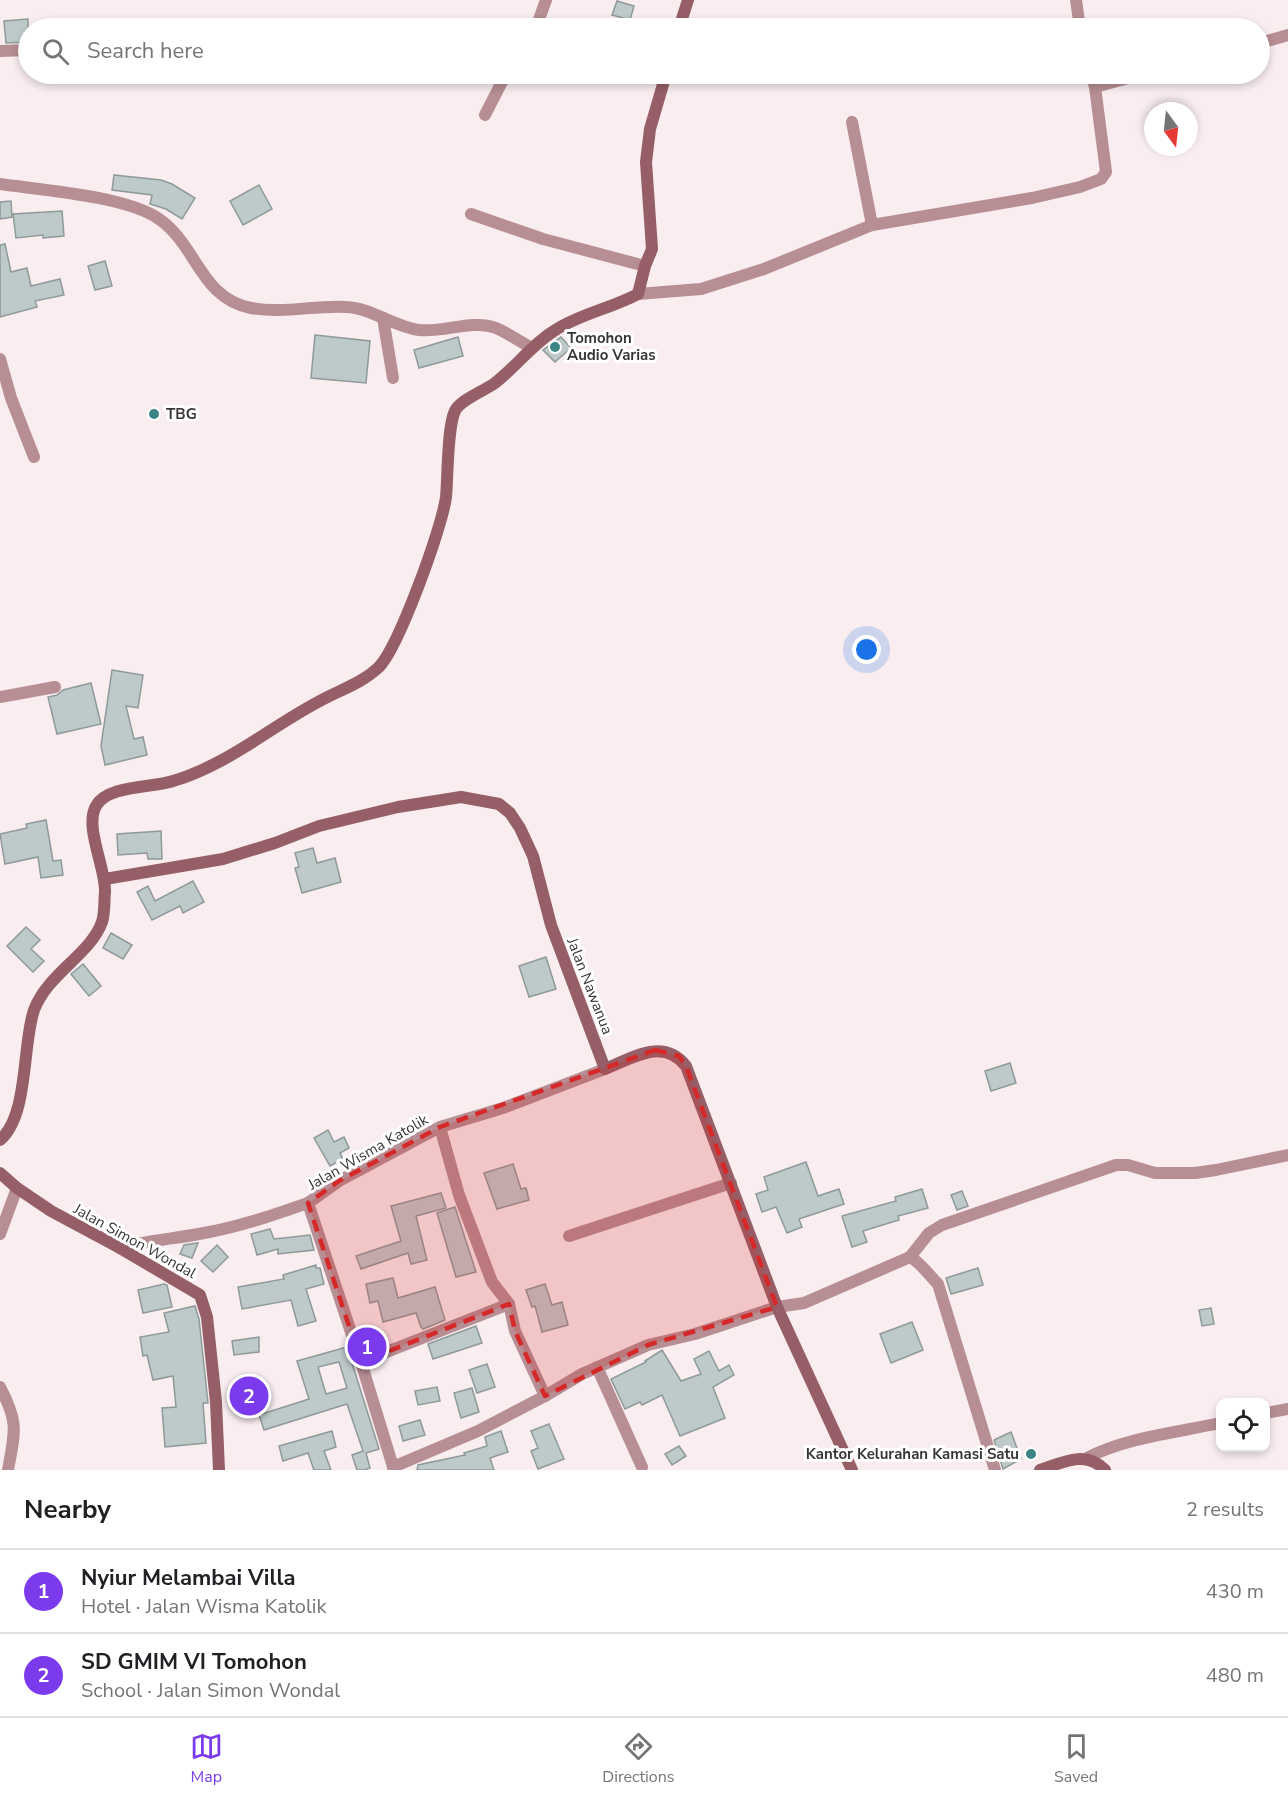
<!DOCTYPE html>
<html lang="en">
<head>
<meta charset="utf-8">
<style>
  body { margin:0; font-family:"Nunito Sans",sans-serif; background:#f6f6f6; color:#202124 }
  .controls { position:absolute; right:18px; bottom:18px; display:grid; overflow:hidden; border-radius:12px; box-shadow:0 3px 9px #0003 }
  .controls button { width:54px; height:54px; display:grid; place-items:center; padding:0; border:0; border-bottom:2px solid #e0e0e0; background:#fff; color:#202124; font:30px sans-serif }
  .compass { position:absolute; left:1144px; top:102px; width:54px; height:54px; border-radius:50%; background:#fff; box-shadow:0 3px 9px #0003; rotate:165deg }
  .you { position:absolute; left:867px; top:650px; width:21px; height:21px; margin:-15px; border:4px solid #fff; border-radius:50%; background:#1a73e8; box-shadow:0 0 0 9px #1a73e833 }
  .badge { display:grid; place-items:center; width:39px; height:39px; border-radius:50%; background:#7c3aed; color:#fff; font-size:20px; font-weight:700 }
  .pin { position:absolute; translate:-50% -50%; border:3px solid #fff; box-shadow:0 2px 6px #0006 }
  .list { margin:0; padding:0; list-style:none }
  h2 { display:flex; justify-content:space-between; align-items:center; height:78px; margin:0; padding:0 24px; font-size:26px }
  h2 small { font-size:20px; font-weight:400; color:#757577 }
  .list li { display:grid; grid-template-columns:39px 1fr auto; gap:18px; align-items:center; box-sizing:border-box; height:84px; padding:0 24px; border-top:2px solid #e0e0e0 }
  .list b { display:block; font-size:22px; white-space:nowrap }
  .list p { margin:0; font-size:20px; white-space:nowrap; color:#757577 }
  .list em { font-size:20px; font-style:normal; color:#757577 }
  .icon { flex:none; width:33px; height:33px; fill:none; stroke:currentColor; stroke-width:2; stroke-linecap:round; stroke-linejoin:round }
  .map { position:relative; flex:none; width:1288px; height:1470px; overflow:hidden }
  .search { position:absolute; background:#fff; box-shadow:0 3px 9px #0003; left:18px; right:18px; top:18px; height:66px; display:flex; align-items:center; gap:15px; box-sizing:border-box; padding:0 21px; border-radius:33px; color:#757577; font-size:22px }
  .sheet { height:246px; background:#fff }
  nav { display:flex; justify-content:space-around; align-items:center; box-sizing:border-box; height:84px; border-top:2px solid #e0e0e0; background:#fff; font-size:16px; color:#757577 }
  nav a { display:grid; justify-items:center; gap:3px }
  nav .on { color:#7c3aed }
  .map>svg:first-child { display:block }
  .building { fill:#becaca; stroke:#8e9a99; stroke-width:1.5; fill-rule:evenodd }
  .lines { fill:none; stroke-linecap:round; stroke-linejoin:round }
  .street { stroke:#b68e93; stroke-width:12 }
  .secondary { stroke:#965f67; stroke-width:12 }
  .marked { fill:#d62828; fill-opacity:0.2; stroke:#d62828; stroke-width:4.5; stroke-dasharray:12 8; stroke-linejoin:round }
  .poi-dot { fill:#3c8484; stroke:#fff; stroke-width:2 }
  .labels { text-anchor:middle; dominant-baseline:central; stroke-width:6; stroke-linejoin:round; paint-order:stroke }
  .poi-label { font-size:15px; font-weight:bold; fill:#393535; stroke:#fff; text-anchor:start }
  .street-label { font-size:15px; fill:#393535; stroke:#fff }
</style>
</head>
<body>
<div class="map">
<svg width="1288" height="1470" viewBox="0 0 1288 1470">
  <rect width="100%" height="100%" fill="#f9edef"/>
  <g class="building">
    <path d="M617,1L634,6L630,20L612,15Z"/>
    <path d="M28,19V42L6,43L4,21Z"/>
    <path d="M114,175L161,180L172,184L195,198L182,219L166,209L150,204L152,195L112,190Z"/>
    <path d="M259,185L272,209L243,225L230,201Z"/>
    <path d="M11,201L12,217L0,219V202Z"/>
    <path d="M62,211L64,236L43,238V235L16,238L13,214Z"/>
    <path d="M5,244L11,272L27,268L31,286L60,279L64,295L35,301L37,307L0,317V245Z"/>
    <path d="M105,261L112,286L95,290L88,266Z"/>
    <path d="M315,335L370,341L366,383L311,378Z"/>
    <path d="M458,337L463,356L419,368L414,350Z"/>
    <path d="M561,337L571,348L555,362L543,350Z"/>
    <path d="M112,670L143,675L138,708L126,706L134,739L143,737L147,755L105,765L101,746Z"/>
    <path d="M91,683L101,724L57,734L48,697L57,695L63,690Z"/>
    <path d="M46,820L53,861L61,860L63,875L41,878L38,857L5,864L0,834L27,828L26,824Z"/>
    <path d="M161,831L162,859H148L147,853L118,855L117,834Z"/>
    <path d="M313,848L317,863L335,858L341,882L302,893L295,868L299,867L295,853Z"/>
    <path d="M193,881L204,902L183,913L180,906L152,920L137,892L148,886L155,901Z"/>
    <path d="M26,927L40,940L31,949L44,961L33,972L7,946Z"/>
    <path d="M111,933L132,945L123,959L103,948Z"/>
    <path d="M546,957L556,989L529,997L519,966Z"/>
    <path d="M83,964L101,986L89,996L71,974Z"/>
    <path d="M1010,1063L1016,1083L991,1091L985,1071Z"/>
    <path d="M328,1130L334,1142L344,1137L349,1148L340,1153L343,1159L330,1166L314,1138Z"/>
    <path d="M806,1162L818,1196L839,1189L844,1204L799,1219L802,1227L787,1233L776,1207L762,1212L756,1194L768,1190L764,1177Z"/>
    <path d="M513,1164L521,1189L526,1188L529,1200L497,1209L484,1173Z"/>
    <path d="M922,1189L928,1208L898,1216L899,1220L863,1231L867,1242L852,1247L842,1216L896,1201L895,1197Z"/>
    <path d="M962,1191L968,1206L957,1210L951,1195Z"/>
    <path d="M441,1193L446,1208L416,1216L427,1260L411,1264L408,1253L361,1269L356,1256L401,1241L391,1206Z"/>
    <path d="M455,1207L476,1272L456,1277L437,1213Z"/>
    <path d="M270,1229L274,1239L310,1235L314,1250L278,1254V1249L257,1255L251,1234Z"/>
    <path d="M198,1243L192,1258L180,1254L184,1245Z"/>
    <path d="M217,1245L228,1257L213,1272L201,1261Z"/>
    <path d="M316,1265V1268H320L324,1284L306,1289L316,1321L298,1326L291,1300L242,1309L238,1287L284,1279L283,1275Z"/>
    <path d="M978,1268L983,1285L951,1294L946,1278Z"/>
    <path d="M393,1278L398,1298L435,1287L445,1320L423,1329L421,1327L416,1313L383,1322L378,1301L370,1303L366,1284Z"/>
    <path d="M164,1284L167,1285L172,1307L143,1313L138,1290Z"/>
    <path d="M545,1284L552,1305L562,1302L568,1325L542,1332L535,1306L532,1307L526,1290Z"/>
    <path d="M195,1306L199,1319L208,1403H203L206,1443L165,1447L162,1408L176,1407L173,1376L153,1380L147,1355L143,1356L140,1337L169,1332L164,1313Z"/>
    <path d="M1211,1308L1214,1324L1202,1326L1199,1310Z"/>
    <path d="M912,1322L923,1350L891,1363L880,1334Z"/>
    <path d="M476,1326L482,1343L433,1359L428,1344Z"/>
    <path d="M259,1337V1352L234,1355L232,1341Z"/>
    <path d="M347,1347L379,1449L366,1453L370,1468L364,1470H357L352,1455L363,1451L347,1404L264,1430L259,1415L309,1399L297,1361ZM339,1362L347,1388L326,1394L318,1367Z"/>
    <path d="M662,1350L681,1381L701,1374L694,1359L709,1351L719,1371L729,1365L734,1375L713,1387L725,1418L680,1436L662,1395L642,1405L640,1402L625,1409L611,1379L646,1362L645,1361Z"/>
    <path d="M487,1364L495,1387L477,1393L469,1370Z"/>
    <path d="M260,1380V1411H239V1381Z"/>
    <path d="M437,1387L440,1401L418,1405L415,1391Z"/>
    <path d="M472,1388L479,1412L461,1418L454,1393Z"/>
    <path d="M420,1420L425,1435L403,1441L399,1426Z"/>
    <path d="M549,1424L564,1459L538,1469L531,1451L538,1448L531,1431Z"/>
    <path d="M332,1431L336,1447L324,1451L331,1470H314L308,1453L283,1461L279,1446Z"/>
    <path d="M501,1431L508,1452L490,1458L494,1470H417L418,1465L465,1455L464,1453L487,1446L485,1437Z"/>
    <path d="M1011,1432L1021,1459L1003,1469L994,1440Z"/>
    <path d="M679,1446L686,1456L672,1465L665,1454Z"/>
  </g>
  <g class="lines">
    <g class="street">
      <path d="M1076,0L1080,28"/>
      <path d="M536,28L546,0"/>
      <path d="M1260,43L1288,35"/>
      <path d="M0,51L28,50"/>
      <path d="M1091,74L1095,87"/>
      <path d="M485,115L506,74"/>
      <path d="M852,122L872,225"/>
      <path d="M0,184C41,190 126,196 159,219C197,245 200,298 251,308C282,314 315,305 346,307C372,308 394,327 419,330C444,333 472,319 496,328C508,333 520,342 532,348"/>
      <path d="M471,214L543,239L645,266"/>
      <path d="M638,294L701,289L764,269L872,225L1032,198L1080,187L1101,179L1106,172L1095,87L1143,74"/>
      <path d="M383,318L393,378"/>
      <path d="M0,359L11,398L34,457"/>
      <path d="M0,697L55,687"/>
      <path d="M440,1127L459,1195L492,1282L509,1304L515,1331L545,1396L582,1374L648,1345L695,1334L777,1307L804,1303L910,1257C921,1263 929,1275 938,1284L995,1470"/>
      <path d="M0,1234L17,1188"/>
      <path d="M569,1236L731,1183"/>
      <path d="M120,1248C148,1240 175,1239 204,1233C239,1227 273,1215 308,1203"/>
      <path d="M910,1257L929,1233L942,1225L1116,1165H1128L1155,1173H1195L1216,1170L1288,1155"/>
      <path d="M361,1362L509,1304"/>
      <path d="M597,1367L642,1467"/>
      <path d="M0,1387C19,1423 15,1431 8,1470"/>
      <path d="M1266,1413L1288,1409"/>
      <path d="M1087,1458C1124,1438 1178,1432 1220,1423"/>
      <path d="M393,1467L478,1431L545,1396"/>
      <path d="M394,1470L361,1362L308,1203L339,1181L440,1127L503,1108L605,1069"/>
    </g>
    <g class="secondary">
      <path d="M679,28L688,0"/>
      <path d="M105,879L223,859L275,843L319,826L398,807L461,797L499,804L510,813L520,828L533,856L551,925L605,1069C633,1058 663,1037 686,1066L777,1307L852,1470"/>
      <path d="M0,1140C29,1115 22,1045 34,1010C48,973 90,955 102,922C105,913 104,901 105,892C106,868 84,827 96,806C107,785 152,788 173,781C227,765 269,728 318,702C339,690 361,684 379,667C399,646 442,528 446,497C448,478 447,423 456,409C464,398 484,391 495,383C517,366 533,343 557,329C583,313 612,308 638,294L645,266L652,249L646,162L650,129L666,74"/>
      <path d="M0,1173L17,1188L51,1211L120,1248L200,1295L207,1317L216,1402L219,1470"/>
      <path d="M1040,1470C1063,1462 1086,1450 1105,1470"/>
    </g>
  </g>
  <path class="marked" d="M655,1050L679,1056L686,1066L777,1307L648,1345L545,1396L515,1331L509,1304L361,1362L308,1203L339,1181L440,1127Z"/>
  <g class="poi-dot">
    <circle cx="555" cy="347" r="6"/>
    <circle cx="154" cy="414" r="6"/>
    <circle cx="1031" cy="1454" r="6"/>
  </g>
  <g class="labels">
    <g class="poi-label">
      <text x="567" y="338">Tomohon<tspan x="567" dy="17">Audio Varias</tspan></text>
      <text x="166" y="414">TBG</text>
      <text x="1019" y="1454" text-anchor="end">Kantor Kelurahan Kamasi Satu</text>
    </g>
    <g class="street-label">
      <text transform="translate(590 986) rotate(69)">Jalan Nawanua</text>
      <text transform="translate(368 1152) rotate(-30)">Jalan Wisma Katolik</text>
      <text transform="translate(135 1241) rotate(29)">Jalan Simon Wondal</text>
    </g>
  </g>
</svg>
<div class="controls">
<button><svg class="icon" aria-label="locate" viewBox="0 0 24 24"><circle cx="12" cy="12" r="6"/><path d="M12 2v4M12 18v4M2 12h4M18 12h4"/></svg></button>
</div>
<svg class="compass" viewBox="-18 -18 36 36"><path d="M0-13l5 13h-10z" fill="#e53935"/><path d="M0 13l5-13h-10z" fill="#757577"/></svg>
<div class="you"></div>
<div class="pin badge" style="left:367px;top:1347px">1</div>
<div class="pin badge" style="left:249px;top:1396px">2</div>
<div class="search"><svg class="icon" aria-label="search" viewBox="0 0 24 24"><circle cx="10" cy="10" r="6"/><path d="M15 15l6 6"/></svg>Search here</div>
</div>
<section class="sheet">
<h2>Nearby<small>2 results</small></h2>
<ul class="list">
<li><span class="badge">1</span><div><b>Nyiur Melambai Villa</b><p>Hotel · Jalan Wisma Katolik</p></div><em>430 m</em></li>
<li><span class="badge">2</span><div><b>SD GMIM VI Tomohon</b><p>School · Jalan Simon Wondal</p></div><em>480 m</em></li>
</ul>
</section>
<nav>
<a class="on"><svg class="icon" aria-label="map" viewBox="0 0 24 24"><path d="M3 6l6-2 6 2 6-2v14l-6 2-6-2-6 2zM9 4v14M15 6v14"/></svg>Map</a>
<a><svg class="icon" aria-label="directions" viewBox="0 0 24 24"><path d="M12 3l9 9-9 9-9-9zM9 14v-3h6M13 9l2 2-2 2"/></svg>Directions</a>
<a><svg class="icon" aria-label="saved" viewBox="0 0 24 24"><path d="M7 4h10v16l-5-4-5 4z"/></svg>Saved</a>
</nav>
</body>
</html>
